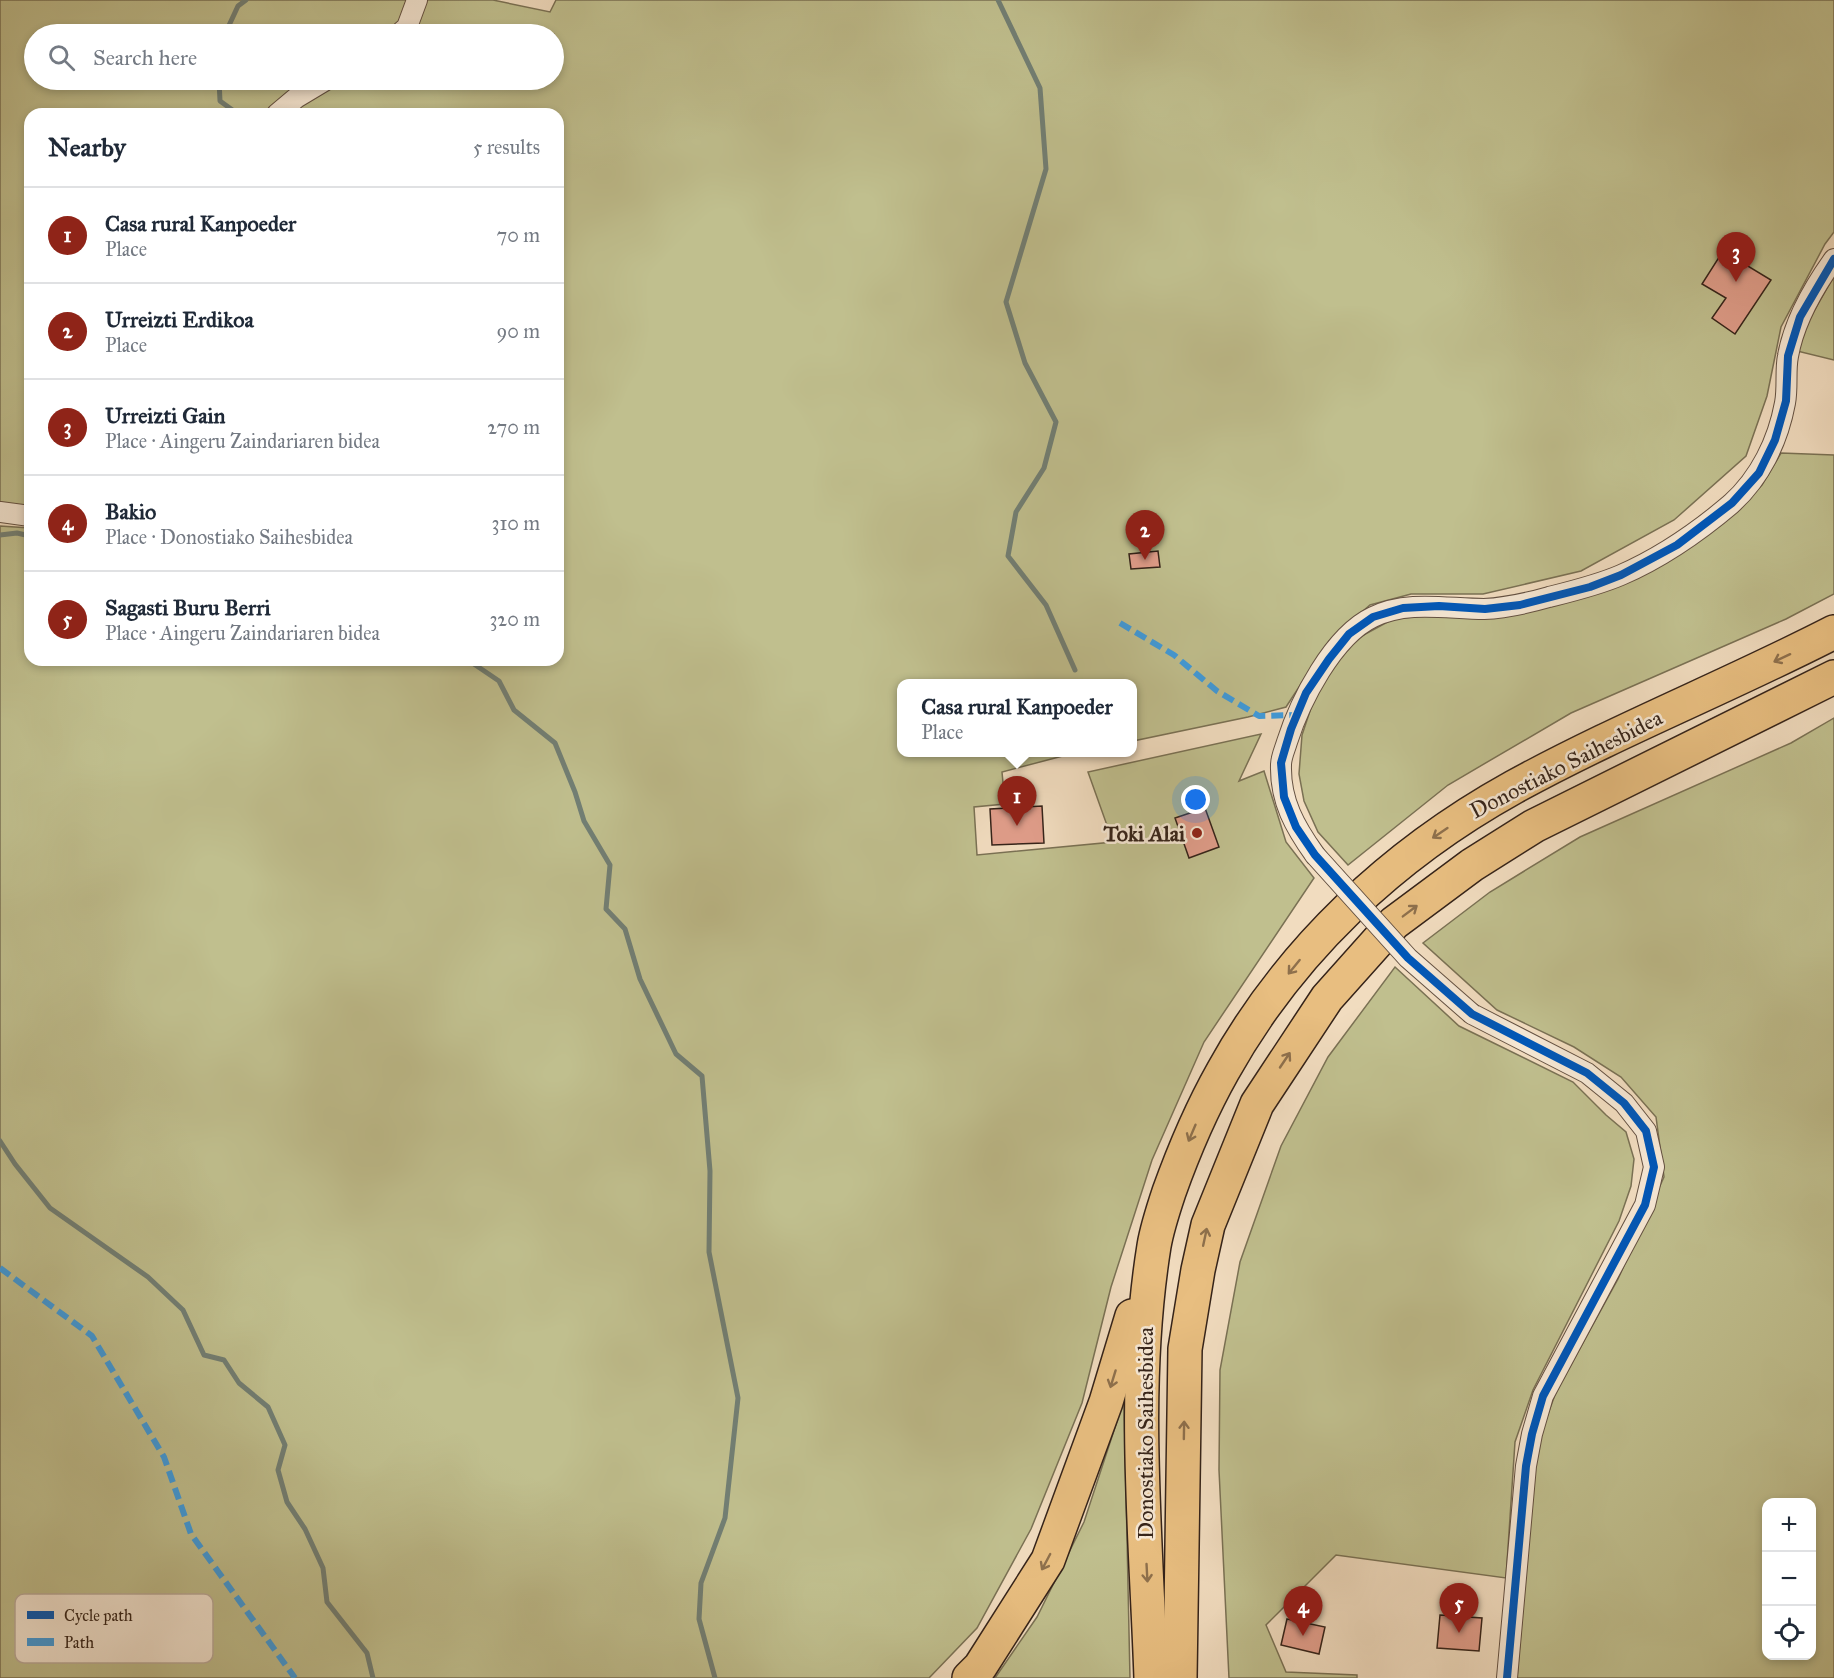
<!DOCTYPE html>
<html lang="en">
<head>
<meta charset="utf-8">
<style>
  body { margin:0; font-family:"IM FELL Great Primer",serif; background:#f6f6f7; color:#1f2937 }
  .controls { position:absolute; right:18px; bottom:18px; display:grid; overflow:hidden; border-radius:12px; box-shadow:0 3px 9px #0003 }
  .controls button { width:54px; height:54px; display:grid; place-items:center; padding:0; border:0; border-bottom:2px solid #e0e1e3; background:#fff; color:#1f2937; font:30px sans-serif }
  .you { position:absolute; left:1196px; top:800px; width:21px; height:21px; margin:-15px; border:4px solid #fff; border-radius:50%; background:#1a73e8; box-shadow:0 0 0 9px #1a73e833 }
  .badge { display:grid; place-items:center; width:39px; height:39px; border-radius:50%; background:#8f2418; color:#fff; font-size:20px; font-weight:700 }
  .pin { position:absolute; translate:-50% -50px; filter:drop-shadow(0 2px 3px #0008) }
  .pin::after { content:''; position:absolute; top:32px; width:21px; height:18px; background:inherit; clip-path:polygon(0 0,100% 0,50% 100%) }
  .popup { position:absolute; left:897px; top:679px; width:240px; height:78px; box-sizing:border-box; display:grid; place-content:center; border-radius:12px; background:#fff; filter:drop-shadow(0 2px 4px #0005); font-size:20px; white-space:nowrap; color:#747a83 }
  .popup b { font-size:22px; color:#1f2937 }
  .popup::after { content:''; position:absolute; left:50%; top:100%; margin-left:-12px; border:12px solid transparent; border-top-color:#fff }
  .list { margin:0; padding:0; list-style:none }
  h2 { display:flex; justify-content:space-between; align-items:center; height:78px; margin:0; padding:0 24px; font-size:26px }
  h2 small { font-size:20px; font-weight:400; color:#747a83 }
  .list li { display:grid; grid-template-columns:39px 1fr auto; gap:18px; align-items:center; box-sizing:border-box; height:96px; padding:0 24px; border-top:2px solid #e0e1e3 }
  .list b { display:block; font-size:22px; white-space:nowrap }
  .list p { margin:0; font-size:20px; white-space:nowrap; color:#747a83 }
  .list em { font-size:20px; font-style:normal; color:#747a83 }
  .icon { flex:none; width:33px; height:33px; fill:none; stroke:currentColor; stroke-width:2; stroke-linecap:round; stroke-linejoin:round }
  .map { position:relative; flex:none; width:1834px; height:1678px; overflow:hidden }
  .search { position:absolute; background:#fff; box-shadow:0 3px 9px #0003; left:24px; top:24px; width:540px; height:66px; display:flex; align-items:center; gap:15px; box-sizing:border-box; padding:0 21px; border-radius:33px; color:#747a83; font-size:22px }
  .panel { position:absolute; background:#fff; box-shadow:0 3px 9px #0003; left:24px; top:108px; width:540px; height:558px; border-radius:18px }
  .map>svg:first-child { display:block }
  .green { fill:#c0bf8e; stroke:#7a7154; stroke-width:1.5; fill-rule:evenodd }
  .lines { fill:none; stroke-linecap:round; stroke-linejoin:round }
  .stream { stroke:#727f74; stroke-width:5 }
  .building { fill:#e09d8a; stroke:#352319; stroke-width:1.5 }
  .street-casing { stroke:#645142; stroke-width:22 }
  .highway-casing { stroke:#352319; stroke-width:36 }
  .street { stroke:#f6e8d5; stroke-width:20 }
  .highway { stroke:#e8be80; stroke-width:33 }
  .street-bridge-casing { stroke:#645142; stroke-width:22; stroke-linecap:butt }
  .street-bridge { stroke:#f6e8d5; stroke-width:20 }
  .quiet { stroke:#3e9cdf; stroke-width:6; stroke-dasharray:12 6; stroke-linecap:butt }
  .cycleway-casing { stroke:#f6e8d5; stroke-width:11 }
  .cycleway { stroke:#0057b8; stroke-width:8 }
  .oneway { stroke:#8e704c }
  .poi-dot { fill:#8f2418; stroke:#f6e8d5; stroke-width:2 }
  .labels { text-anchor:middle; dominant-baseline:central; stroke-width:5; stroke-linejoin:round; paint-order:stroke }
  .street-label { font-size:22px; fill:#352319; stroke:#f6e8d5 }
  .poi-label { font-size:22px; font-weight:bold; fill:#352319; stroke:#f6e8d5; text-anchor:end }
  .key { fill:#f6e8d5; stroke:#bcad9d; stroke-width:1.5 }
  .key-label { font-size:16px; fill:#352319 }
</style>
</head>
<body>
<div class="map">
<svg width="1834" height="1678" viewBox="0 0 1834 1678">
  <rect width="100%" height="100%" fill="#f1dcbf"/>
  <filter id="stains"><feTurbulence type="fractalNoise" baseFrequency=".00333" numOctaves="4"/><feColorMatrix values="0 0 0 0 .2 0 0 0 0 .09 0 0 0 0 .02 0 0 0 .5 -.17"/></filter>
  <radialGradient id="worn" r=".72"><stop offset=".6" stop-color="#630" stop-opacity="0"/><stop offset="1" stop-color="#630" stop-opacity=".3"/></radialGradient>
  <g class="green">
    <path d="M0,0H493L550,12L556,0H1834V232L1825,244L1781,327L1767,396L1746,456L1674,520L1581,571L1483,594H1411L1370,605L1329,641L1286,707L1248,717L1133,741L1132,684H902V752L1074,753L1002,772L1005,804L974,807L977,855L1113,842L1088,772L1261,734L1239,781L1264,771L1286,842L1314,878L1204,1042L1152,1160L1111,1287L1082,1403L1031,1529L977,1628L929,1678H0V526L30,528V660H558V114H30V506L0,504ZM34,34H554V80H34Z"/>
    <path d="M1834,276V360L1797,351L1805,327Z"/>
    <path d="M1781,453L1834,455V594L1786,619L1571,713L1448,785L1348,865L1318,832L1304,801L1299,774L1302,735L1315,696L1337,662L1358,638L1393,619L1423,616H1502L1725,521L1762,485Z"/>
    <path d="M1834,718V1678H1517L1536,1447L1556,1392L1618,1279L1664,1177L1656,1117L1621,1077L1574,1047L1497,1010L1423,943L1490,892L1580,837L1791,743ZM1766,1502H1812V1656H1766Z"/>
    <path d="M1395,967L1459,1026L1573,1082L1606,1115L1626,1132L1634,1159L1631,1186L1619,1221L1533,1390L1515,1442L1506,1578L1336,1555L1266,1625L1286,1672L1357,1675V1678H1229L1219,1470L1220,1370L1240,1262L1281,1146L1328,1057Z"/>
    <path d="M1124,1400L1130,1678H995L1037,1617L1084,1522Z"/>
  </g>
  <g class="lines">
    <g class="stream">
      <path d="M998,0L1040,88L1046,169L1006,302L1025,363L1056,422L1044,468L1016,512L1008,556L1046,605L1075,670"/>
      <path d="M225,34L238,6L246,0"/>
      <path d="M219,80L220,101L238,114"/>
      <path d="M0,535L17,533L30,536"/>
      <path d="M468,660L499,681L514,710L555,743L575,792L584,821L610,865L606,909L625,929L640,979L676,1054L702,1076L710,1171L709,1252L738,1398L725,1518L701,1583L699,1619L715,1678"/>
      <path d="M0,1141L15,1164L50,1208L148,1277L183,1310L204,1355L224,1360L239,1383L268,1407L285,1445L278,1470L287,1502L305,1529L323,1568L327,1602L367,1653L373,1678"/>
    </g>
  </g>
  <g class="building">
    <path d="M1723,251L1771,280L1735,334L1712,318L1726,298L1702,284Z"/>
    <path d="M1158,551L1160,567L1131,569L1129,554Z"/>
    <path d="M1042,806L1044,843L992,845L990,809Z"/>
    <path d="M1205,808L1219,847L1189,858L1175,818Z"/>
    <path d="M1440,1615L1482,1618L1479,1651L1437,1648Z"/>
    <path d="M1287,1619L1325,1627L1319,1654L1281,1645Z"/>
  </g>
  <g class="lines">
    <g class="street-casing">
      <g id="street">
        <path d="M399,34L407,27L417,0"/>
        <path d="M277,114L296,98L326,80"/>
        <path d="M0,512L30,516"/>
        <path d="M1315,855C1295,827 1280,801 1281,765C1281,757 1285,749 1287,742C1300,701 1333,636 1373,617C1408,600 1447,609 1484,609C1506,608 1528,603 1549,597C1573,591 1598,585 1621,575C1660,558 1698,532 1731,504C1760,478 1778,441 1785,403C1788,387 1785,371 1788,356C1794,322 1814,287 1834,259"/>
        <path d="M1472,1014L1587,1073L1624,1103L1646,1131L1654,1167L1645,1205L1543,1396L1532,1434L1526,1466L1507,1678"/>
      </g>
    </g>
    <g class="highway-casing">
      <g id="highway">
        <path d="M969,1678L980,1667L1048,1560L1106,1402L1132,1316"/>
        <path d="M1151,1678C1146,1534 1131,1389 1154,1246C1157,1228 1163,1210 1169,1192C1184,1150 1201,1110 1223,1071C1290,950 1393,854 1514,787C1618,730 1729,686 1834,632"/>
        <path d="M1180,1678L1185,1349L1198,1270L1208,1225L1257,1104L1327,998L1394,923L1472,865L1534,826L1834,677"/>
      </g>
    </g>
    <use href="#street" class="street"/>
    <use href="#highway" class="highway"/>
    <g class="street-bridge-casing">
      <path id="street-bridge" d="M1315,855L1408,958L1472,1014"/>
    </g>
    <use href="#street-bridge" class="street-bridge"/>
    <g class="quiet">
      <path d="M1120,623L1174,655L1217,691L1259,716L1297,715"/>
      <path d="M0,1268L92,1336L164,1457L191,1534L295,1678"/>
    </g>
    <g class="cycleway-casing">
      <path id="cycleway" d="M1507,1678L1526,1466L1532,1434L1543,1396L1645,1205L1654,1167L1646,1131L1624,1103L1587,1073L1472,1014L1408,958L1315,855L1296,827L1284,797L1281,763L1291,729L1306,693L1329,659L1349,634L1373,617L1403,608L1439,606L1485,609L1520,605L1590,587L1621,575L1677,545L1732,503L1759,473L1775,440L1786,401L1788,356L1800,317L1834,259"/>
    </g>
    <use href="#cycleway" class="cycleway"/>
  </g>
  <defs><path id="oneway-shaft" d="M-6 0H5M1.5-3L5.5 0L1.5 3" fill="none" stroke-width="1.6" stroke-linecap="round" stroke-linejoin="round" transform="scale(1.5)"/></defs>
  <g class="oneway">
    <use href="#oneway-shaft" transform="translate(1782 658) rotate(155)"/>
    <use href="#oneway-shaft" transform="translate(1440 833) rotate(146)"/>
    <use href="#oneway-shaft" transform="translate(1410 911) rotate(-37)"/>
    <use href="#oneway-shaft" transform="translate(1294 967) rotate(129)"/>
    <use href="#oneway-shaft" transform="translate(1285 1060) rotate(-56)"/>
    <use href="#oneway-shaft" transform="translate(1192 1133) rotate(113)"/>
    <use href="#oneway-shaft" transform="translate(1205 1237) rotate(-78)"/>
    <use href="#oneway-shaft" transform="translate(1113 1379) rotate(107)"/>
    <use href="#oneway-shaft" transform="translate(1184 1430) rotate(-89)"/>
    <use href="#oneway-shaft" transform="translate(1046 1562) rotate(118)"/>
    <use href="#oneway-shaft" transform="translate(1147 1573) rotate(87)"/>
  </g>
  <circle class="poi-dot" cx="1197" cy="833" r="6"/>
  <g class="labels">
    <g class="street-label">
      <text transform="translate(1566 764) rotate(-27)">Donostiako Saihesbidea</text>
      <text transform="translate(1145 1433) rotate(-90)">Donostiako Saihesbidea</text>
    </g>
    <g class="poi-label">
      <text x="1185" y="833">Toki Alai</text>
    </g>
  </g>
  <rect x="15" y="1594" width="198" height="69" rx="9" class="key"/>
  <rect x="27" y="1611" width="27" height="8" fill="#0057b8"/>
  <rect x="27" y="1638" width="27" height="8" fill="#3e9cdf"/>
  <g class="key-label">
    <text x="64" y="1621">Cycle path</text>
    <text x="64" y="1648">Path</text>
  </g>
  <rect width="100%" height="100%" filter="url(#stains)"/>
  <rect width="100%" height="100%" fill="url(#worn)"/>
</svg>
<div class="controls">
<button>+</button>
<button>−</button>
<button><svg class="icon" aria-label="locate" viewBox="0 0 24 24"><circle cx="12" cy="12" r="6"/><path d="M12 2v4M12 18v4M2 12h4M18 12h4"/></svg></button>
</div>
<div class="you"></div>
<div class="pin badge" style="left:1017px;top:826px">1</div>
<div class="popup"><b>Casa rural Kanpoeder</b>Place</div>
<div class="pin badge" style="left:1145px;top:560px">2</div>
<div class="pin badge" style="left:1736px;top:282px">3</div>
<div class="pin badge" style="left:1303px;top:1636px">4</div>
<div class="pin badge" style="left:1459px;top:1633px">5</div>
<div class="search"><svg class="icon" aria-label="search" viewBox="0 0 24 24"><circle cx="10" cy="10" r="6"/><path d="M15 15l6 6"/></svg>Search here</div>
<section class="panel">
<h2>Nearby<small>5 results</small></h2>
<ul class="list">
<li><span class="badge">1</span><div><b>Casa rural Kanpoeder</b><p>Place</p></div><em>70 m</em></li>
<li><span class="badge">2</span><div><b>Urreizti Erdikoa</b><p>Place</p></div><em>90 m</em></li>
<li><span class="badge">3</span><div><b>Urreizti Gain</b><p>Place · Aingeru Zaindariaren bidea</p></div><em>270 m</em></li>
<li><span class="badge">4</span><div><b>Bakio</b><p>Place · Donostiako Saihesbidea</p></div><em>310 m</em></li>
<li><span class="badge">5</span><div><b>Sagasti Buru Berri</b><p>Place · Aingeru Zaindariaren bidea</p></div><em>320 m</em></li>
</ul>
</section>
</div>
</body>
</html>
